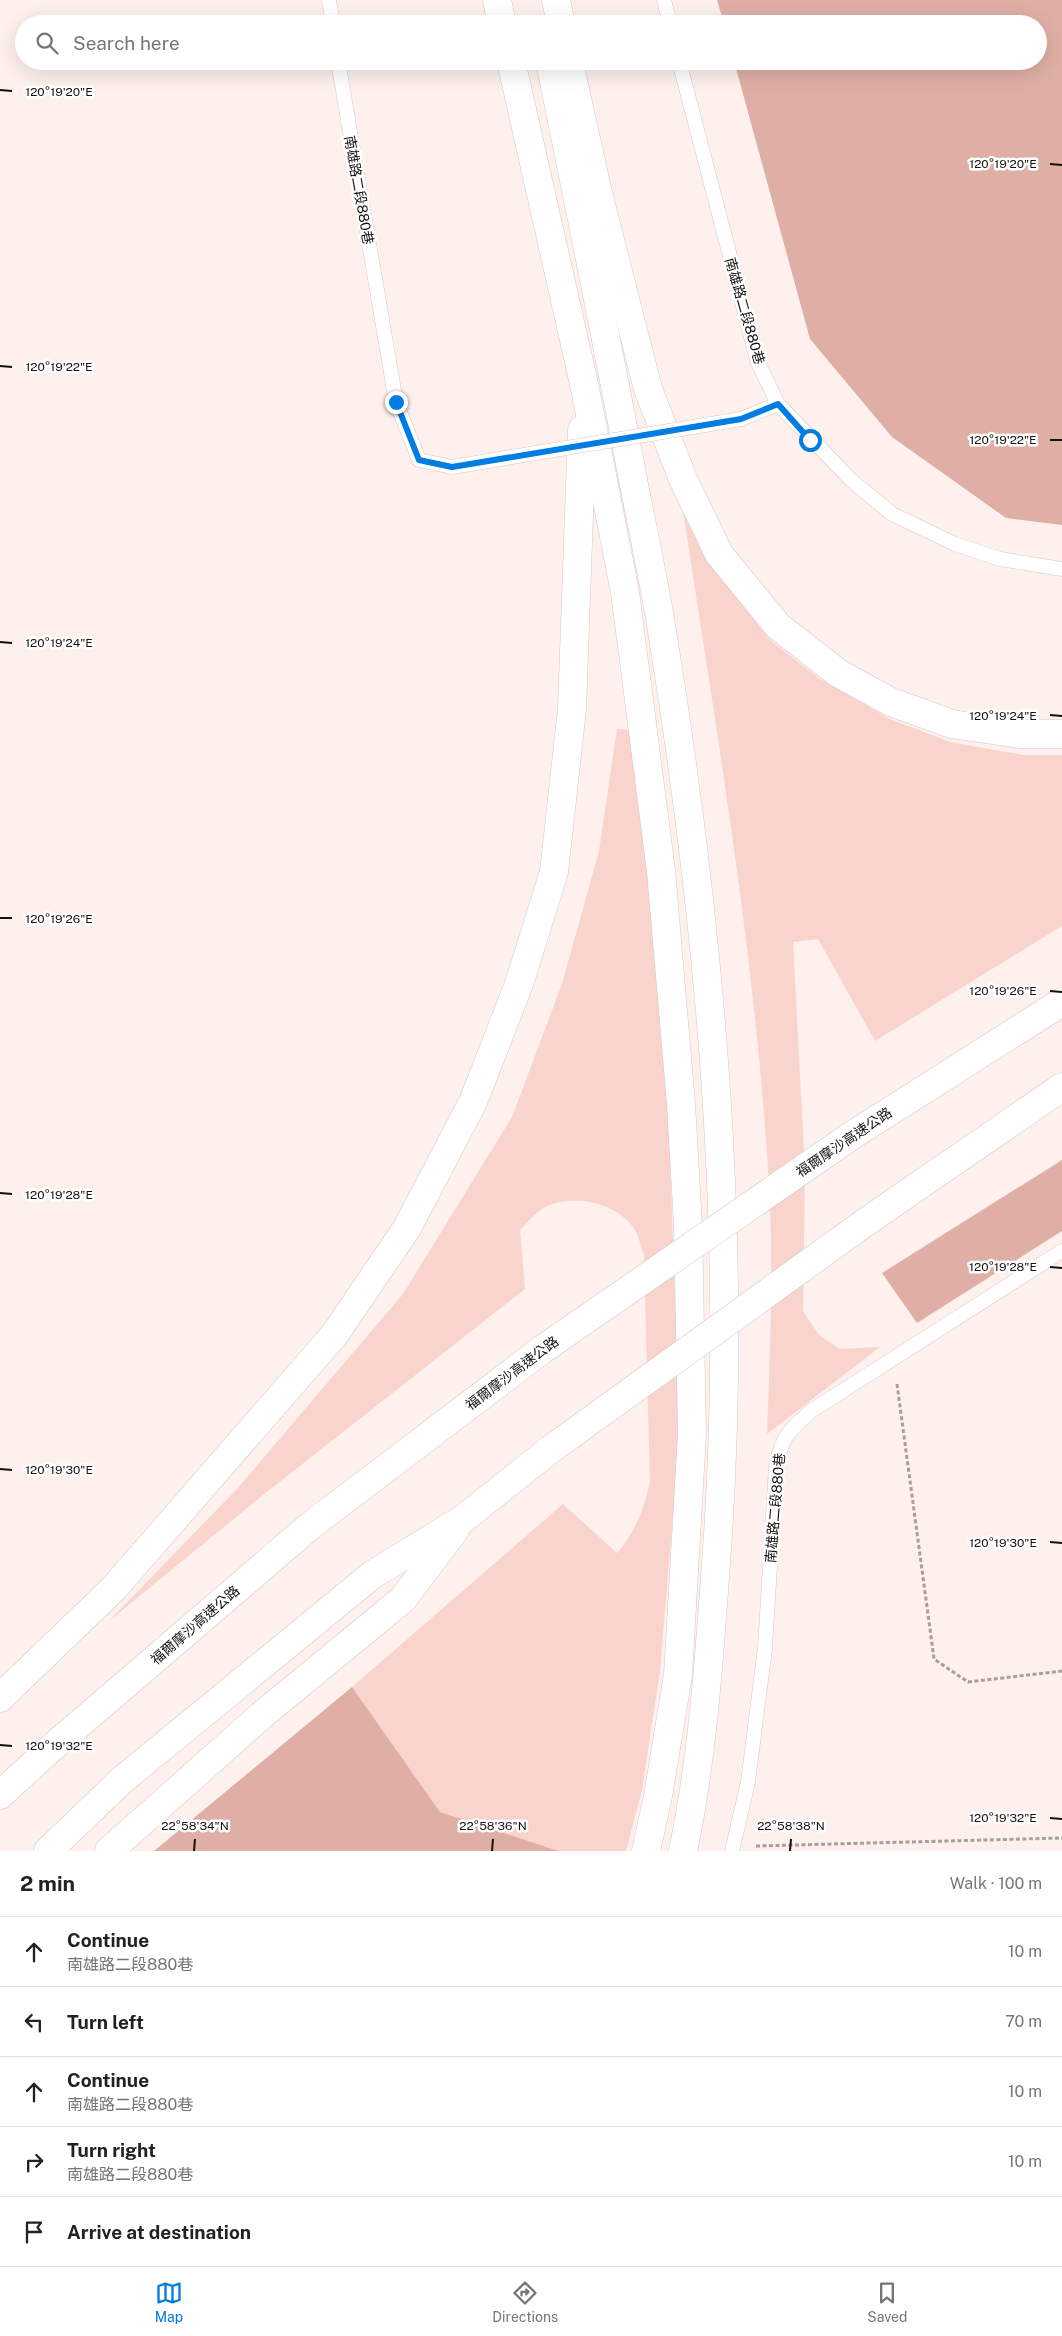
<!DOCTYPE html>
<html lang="en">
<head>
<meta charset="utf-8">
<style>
  body { margin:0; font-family:"Public Sans","Noto Sans TC",sans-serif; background:#f2f2f2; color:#222 }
  .stop { position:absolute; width:15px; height:15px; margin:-11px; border:4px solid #017ce2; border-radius:50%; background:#fff }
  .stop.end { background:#017ce2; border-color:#fff; box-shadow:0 1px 5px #0008 }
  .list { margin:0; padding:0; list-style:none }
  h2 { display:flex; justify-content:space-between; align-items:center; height:65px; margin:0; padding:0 20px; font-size:21px }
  h2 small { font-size:16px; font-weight:400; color:#767676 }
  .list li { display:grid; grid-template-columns:32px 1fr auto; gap:15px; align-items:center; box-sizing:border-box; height:70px; padding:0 20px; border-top:1px solid #e0e0e0 }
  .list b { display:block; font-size:19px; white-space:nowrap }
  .list p { margin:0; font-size:16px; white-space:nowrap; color:#767676 }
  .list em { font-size:16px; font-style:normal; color:#767676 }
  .icon { flex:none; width:28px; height:28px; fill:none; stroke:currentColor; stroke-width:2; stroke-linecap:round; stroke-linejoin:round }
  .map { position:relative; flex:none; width:1062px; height:1851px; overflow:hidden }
  .search { position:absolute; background:#fff; box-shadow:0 5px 20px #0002; left:15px; right:15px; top:15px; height:55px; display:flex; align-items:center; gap:12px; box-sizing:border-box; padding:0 18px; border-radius:28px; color:#767676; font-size:19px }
  .sheet { height:415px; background:#fff }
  nav { display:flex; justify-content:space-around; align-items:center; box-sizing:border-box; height:70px; border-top:1px solid #e0e0e0; background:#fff; font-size:14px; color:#767676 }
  nav a { display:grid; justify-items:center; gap:2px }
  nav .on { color:#017ce2 }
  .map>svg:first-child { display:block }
  .green { fill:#f8d4cd }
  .forest { fill:#dfafa5 }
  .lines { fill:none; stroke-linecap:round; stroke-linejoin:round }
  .service-casing { stroke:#d4c8c5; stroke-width:15 }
  .motorway-casing { stroke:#d4c8c5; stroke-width:29 }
  .path { stroke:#a89e9c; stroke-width:3; stroke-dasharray:4 2.5; stroke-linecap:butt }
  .service { stroke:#fff; stroke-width:14 }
  .motorway { stroke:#fff; stroke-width:28 }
  .service-bridge-casing { stroke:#d4c8c5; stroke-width:15; stroke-linecap:butt }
  .motorway-bridge-casing { stroke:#d4c8c5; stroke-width:29; stroke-linecap:butt }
  .service-bridge { stroke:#fff; stroke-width:14 }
  .motorway-bridge { stroke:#fff; stroke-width:28 }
  .route { stroke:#017ce2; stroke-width:6 }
  .ticks { fill:none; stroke:#151110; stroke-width:2 }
  .labels { text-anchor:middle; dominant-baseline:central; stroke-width:5; stroke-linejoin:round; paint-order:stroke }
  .street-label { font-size:14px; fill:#151110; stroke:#fff }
  .ticks-label { font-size:12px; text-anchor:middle; fill:#151110; stroke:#fff; stroke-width:5; stroke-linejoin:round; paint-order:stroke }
</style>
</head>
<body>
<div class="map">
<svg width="1062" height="1851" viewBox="0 0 1062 1851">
  <rect width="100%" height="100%" fill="#fdf0ed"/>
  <g class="green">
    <path d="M682,504L712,566L770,640L820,679L890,719L950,742L1023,755H1062V926L875,1041L818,939L793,942L805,1172L803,1311L819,1335L840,1349L880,1347L767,1434C770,1357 773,1281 770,1204C758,969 717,736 682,504Z"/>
    <path d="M617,729L632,730L650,873L668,1105L680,1431L660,1671L642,1790L626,1851H559L440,1812L352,1687L563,1504L617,1553C636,1532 643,1510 650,1483L644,1255C641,1247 639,1237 635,1230C617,1201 566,1191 539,1211C532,1217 526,1224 520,1230L525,1289L263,1495L109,1621L237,1489L403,1294L512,1117L562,984L599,851Z"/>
  </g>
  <g class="forest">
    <path d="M717,0H1062V525L1006,518L892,437L810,339L734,61H1038V24H724Z"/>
    <path d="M1062,1160V1231L917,1323L882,1273Z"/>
    <path d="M352,1687L440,1812L559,1851H154Z"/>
  </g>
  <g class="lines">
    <g class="service-casing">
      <g id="service">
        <path d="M329,0L333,24"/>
        <path d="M664,0L670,24"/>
        <path d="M338,61L396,402L419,460L452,467"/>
        <path d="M679,61L758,363L778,404L851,480L892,514L955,544L1000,559L1062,569"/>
        <path d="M741,419L778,404"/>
        <path d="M732,1851L748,1782L765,1648L776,1466C782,1436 789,1431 811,1411L1062,1251"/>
      </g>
    </g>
    <g class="motorway-casing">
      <g id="motorway">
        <path d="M497,0L502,24"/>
        <path d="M556,0L561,24"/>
        <path d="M511,61L584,384L625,592L661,871L681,1104L688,1225L692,1434L678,1675L658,1796L646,1851"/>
        <path d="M550,61C578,201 607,340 633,480C643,530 654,581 662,631C712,938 739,1252 716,1563C709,1660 703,1756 683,1851"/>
        <path d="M570,67L598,193L648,389L683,479L719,554L778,626L838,673L891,702L952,724L1019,734H1062"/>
        <path d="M851,1136L1062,1002"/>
        <path d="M863,1224L1062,1087"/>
        <path d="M0,1698L114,1588L335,1334L407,1228L473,1102L519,984L554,872L572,709L582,430"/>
        <path d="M0,1795L49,1750L310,1526L543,1349"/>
        <path d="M48,1851L122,1780L372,1575L463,1519L551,1449"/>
        <path d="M109,1851L262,1715L403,1599L455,1530"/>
      </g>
    </g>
    <g class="path">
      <path d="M897,1384L934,1659L968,1682L1062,1671"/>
      <path d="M756,1846L1062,1838"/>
    </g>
    <use href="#service" class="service"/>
    <use href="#motorway" class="motorway"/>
    <g class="service-bridge-casing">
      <path id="service-bridge" d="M452,467L741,419"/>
    </g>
    <g class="motorway-bridge-casing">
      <g id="motorway-bridge">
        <path d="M543,1349L851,1136"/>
        <path d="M551,1449L863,1224"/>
      </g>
    </g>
    <use href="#service-bridge" class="service-bridge"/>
    <use href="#motorway-bridge" class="motorway-bridge"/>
  </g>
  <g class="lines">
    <path class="route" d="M396,402L419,460L452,467L741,419L778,404L810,440"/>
  </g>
  <path class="ticks" d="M0,90L12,91M1050,164L1062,165M0,366L12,367M1050,440H1062M0,642L12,643M1050,715L1062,716M0,918H12M1050,991L1062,992M0,1193L12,1194M1050,1267L1062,1268M0,1469L12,1470M1050,1542L1062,1543M0,1745L12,1746M1050,1818L1062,1819M194,1851L195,1839M492,1851L493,1839M790,1851L791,1839"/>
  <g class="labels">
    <g class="street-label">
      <text transform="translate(359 190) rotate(80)">南雄路二段880巷</text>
      <text transform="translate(745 311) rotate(74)">南雄路二段880巷</text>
      <text transform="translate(844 1142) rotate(-34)">福爾摩沙高速公路</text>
      <text transform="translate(512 1373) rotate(-37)">福爾摩沙高速公路</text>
      <text transform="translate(775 1508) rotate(-85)">南雄路二段880巷</text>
      <text transform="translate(195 1625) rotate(-41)">福爾摩沙高速公路</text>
    </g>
  </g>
  <g class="ticks-label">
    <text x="59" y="96">120°19'20"E</text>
    <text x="1003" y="168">120°19'20"E</text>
    <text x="59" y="371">120°19'22"E</text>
    <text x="1003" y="444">120°19'22"E</text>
    <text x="59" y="647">120°19'24"E</text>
    <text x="1003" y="720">120°19'24"E</text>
    <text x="59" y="923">120°19'26"E</text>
    <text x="1003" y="995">120°19'26"E</text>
    <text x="59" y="1199">120°19'28"E</text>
    <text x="1003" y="1271">120°19'28"E</text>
    <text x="59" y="1474">120°19'30"E</text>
    <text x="1003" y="1547">120°19'30"E</text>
    <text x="59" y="1750">120°19'32"E</text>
    <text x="1003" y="1822">120°19'32"E</text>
    <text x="195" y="1830">22°58'34"N</text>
    <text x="493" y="1830">22°58'36"N</text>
    <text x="791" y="1830">22°58'38"N</text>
  </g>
</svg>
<div class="stop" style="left:810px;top:440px"></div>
<div class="stop end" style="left:396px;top:402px"></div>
<div class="search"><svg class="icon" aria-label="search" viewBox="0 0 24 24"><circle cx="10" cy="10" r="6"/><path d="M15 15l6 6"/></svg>Search here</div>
</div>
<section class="sheet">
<h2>2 min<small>Walk · 100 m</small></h2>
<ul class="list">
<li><svg class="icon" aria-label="ahead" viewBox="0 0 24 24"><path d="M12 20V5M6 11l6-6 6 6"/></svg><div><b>Continue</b><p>南雄路二段880巷</p></div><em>10 m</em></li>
<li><svg class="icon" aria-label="left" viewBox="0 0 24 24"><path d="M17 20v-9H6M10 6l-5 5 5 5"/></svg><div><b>Turn left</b></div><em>70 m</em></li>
<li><svg class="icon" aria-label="ahead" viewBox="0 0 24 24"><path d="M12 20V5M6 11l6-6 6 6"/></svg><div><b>Continue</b><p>南雄路二段880巷</p></div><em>10 m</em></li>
<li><svg class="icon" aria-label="right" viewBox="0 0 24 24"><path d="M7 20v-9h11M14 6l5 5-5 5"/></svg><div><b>Turn right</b><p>南雄路二段880巷</p></div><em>10 m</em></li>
<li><svg class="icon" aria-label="arrive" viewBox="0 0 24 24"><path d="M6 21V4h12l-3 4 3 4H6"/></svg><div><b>Arrive at destination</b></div></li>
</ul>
</section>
<nav>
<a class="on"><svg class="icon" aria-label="map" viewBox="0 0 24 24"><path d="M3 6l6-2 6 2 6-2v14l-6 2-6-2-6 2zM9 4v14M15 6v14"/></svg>Map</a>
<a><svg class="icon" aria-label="directions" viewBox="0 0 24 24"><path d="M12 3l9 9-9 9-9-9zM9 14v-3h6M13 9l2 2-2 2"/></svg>Directions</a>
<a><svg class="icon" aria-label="saved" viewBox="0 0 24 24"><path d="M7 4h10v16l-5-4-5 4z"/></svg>Saved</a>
</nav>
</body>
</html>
